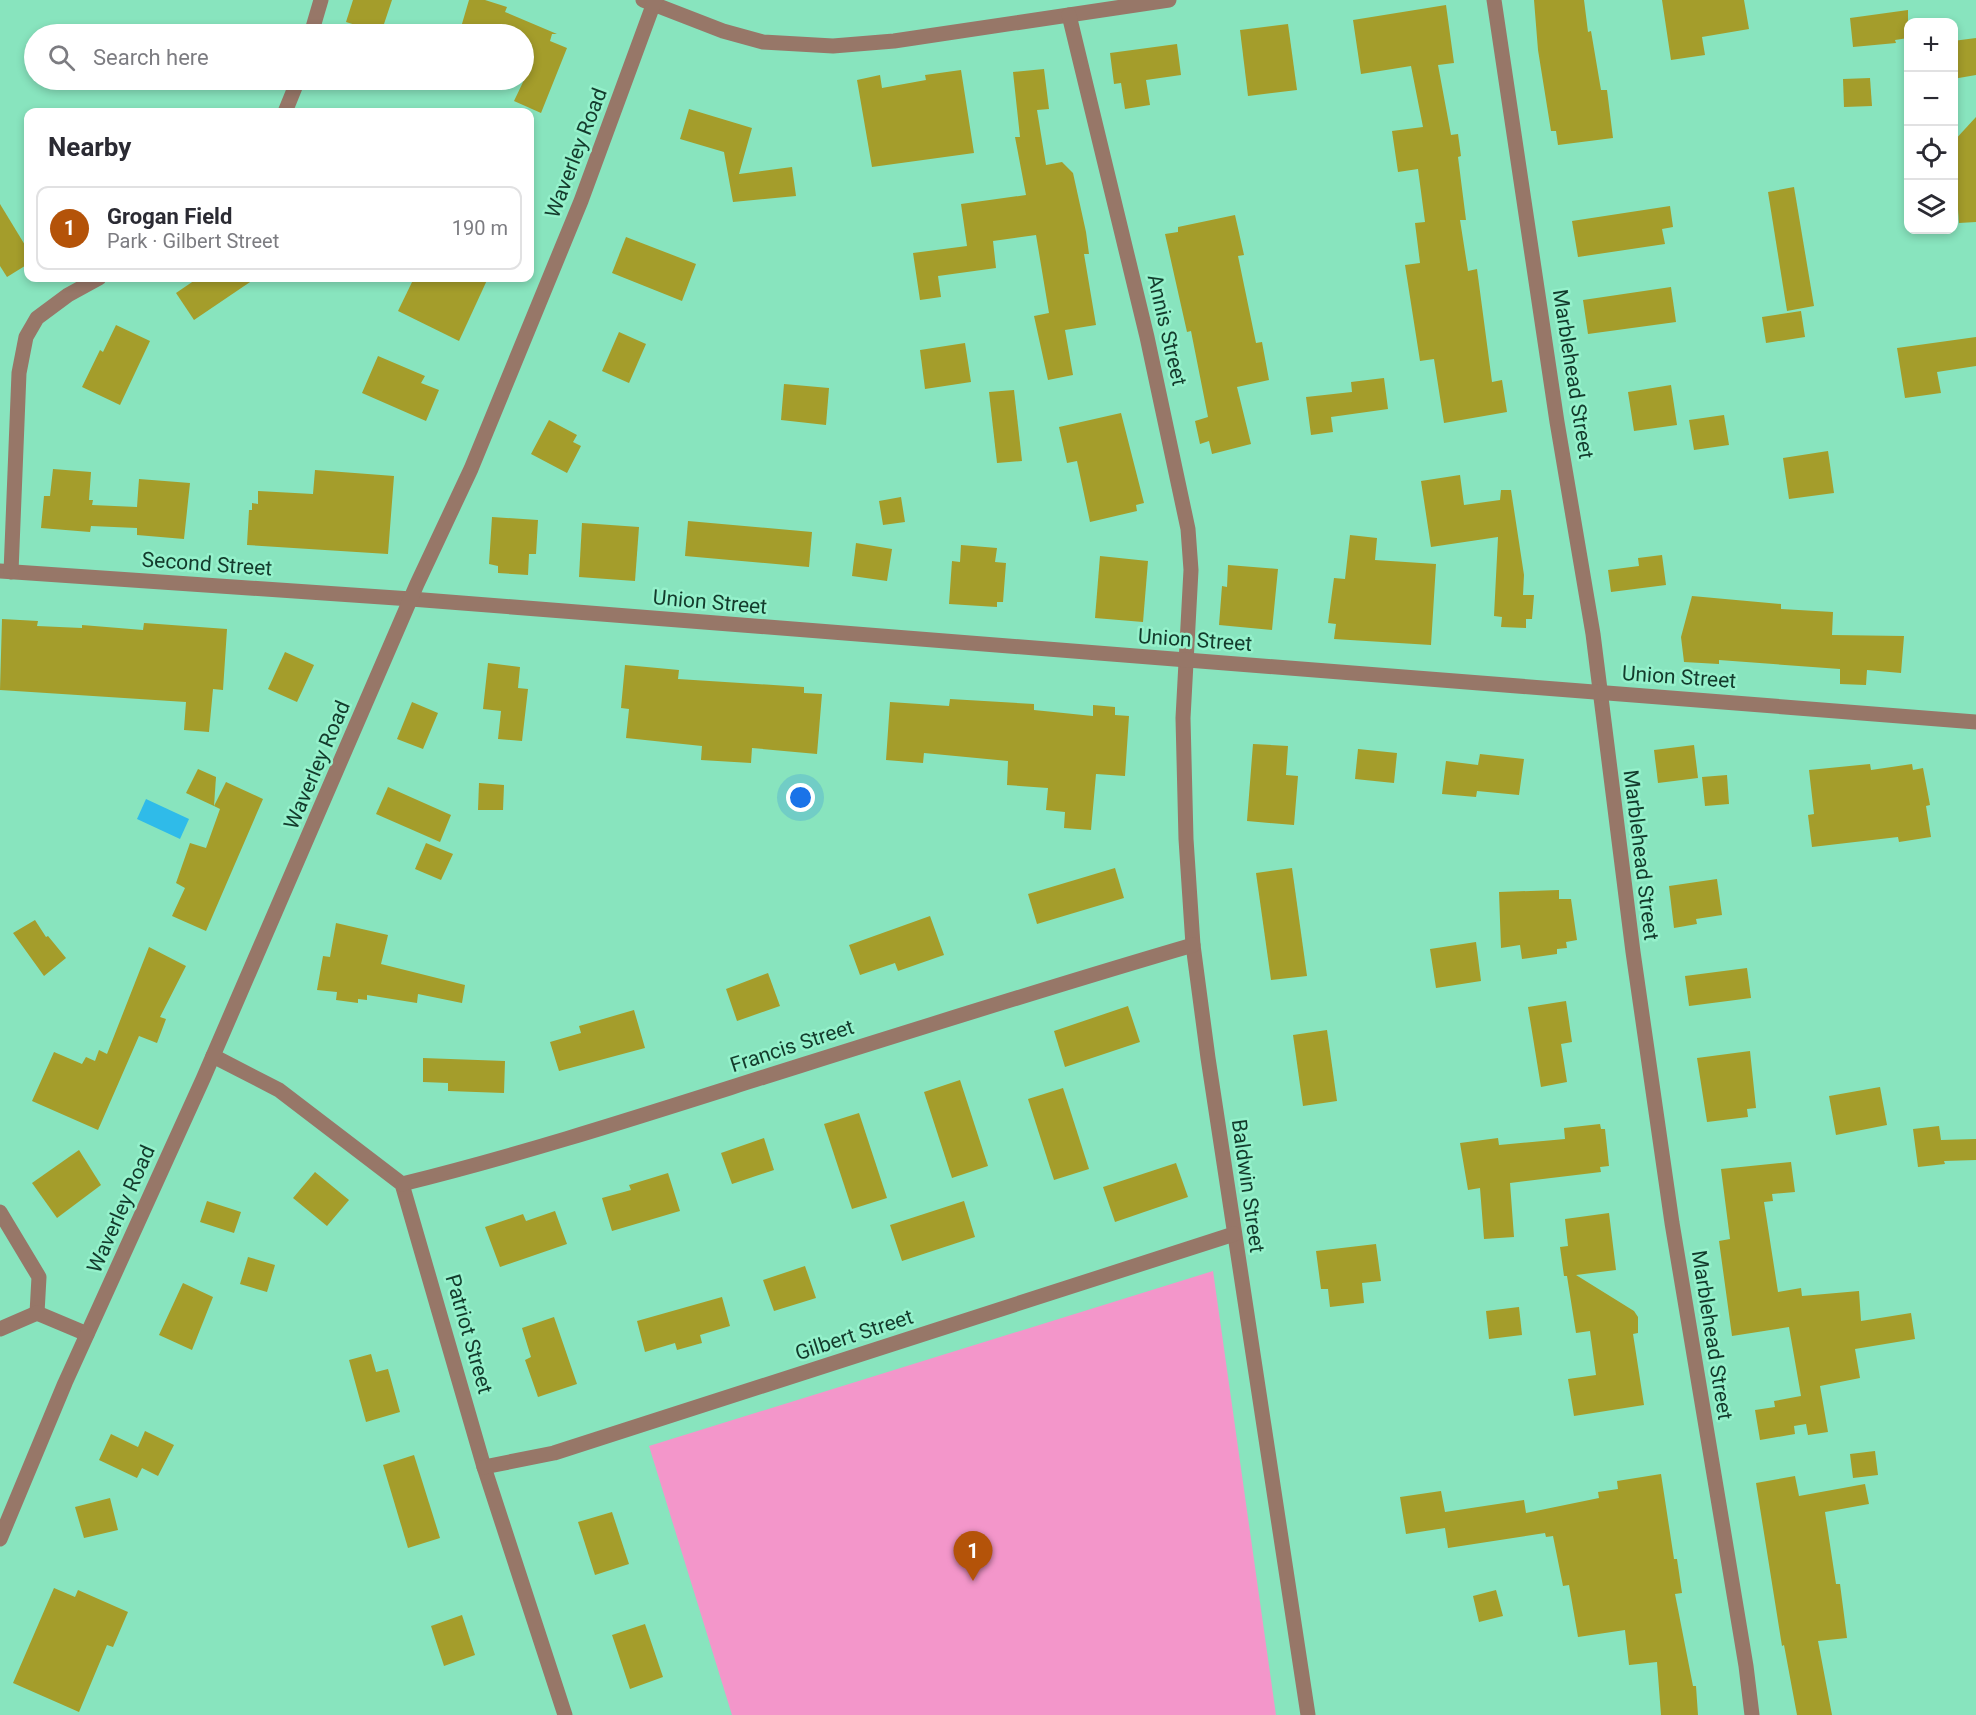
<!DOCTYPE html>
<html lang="en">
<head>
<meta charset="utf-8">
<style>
  body { margin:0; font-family:Roboto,sans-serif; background:#f2f2f3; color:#2b2b33 }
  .controls { position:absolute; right:18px; top:18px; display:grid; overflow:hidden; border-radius:12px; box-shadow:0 3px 9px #0003 }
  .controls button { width:54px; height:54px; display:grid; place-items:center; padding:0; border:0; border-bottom:2px solid #e1e1e2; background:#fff; color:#2b2b33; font:30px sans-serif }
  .you { position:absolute; left:801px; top:798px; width:21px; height:21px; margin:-15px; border:4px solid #fff; border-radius:50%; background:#1a73e8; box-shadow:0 0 0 9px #1a73e833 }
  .badge { display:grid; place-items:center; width:39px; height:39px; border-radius:50%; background:#b45309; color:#fff; font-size:20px; font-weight:700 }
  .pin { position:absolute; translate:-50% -50px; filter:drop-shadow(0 2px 3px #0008) }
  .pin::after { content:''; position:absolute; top:32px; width:21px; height:18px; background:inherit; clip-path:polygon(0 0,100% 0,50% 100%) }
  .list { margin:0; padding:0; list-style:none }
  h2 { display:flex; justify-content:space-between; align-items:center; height:78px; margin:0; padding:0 24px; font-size:26px }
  h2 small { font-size:20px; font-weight:400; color:#7c7c81 }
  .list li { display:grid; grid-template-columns:39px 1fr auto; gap:18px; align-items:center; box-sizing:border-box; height:84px; margin:0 12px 12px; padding:0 12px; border:2px solid #e1e1e2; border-radius:12px }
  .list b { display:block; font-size:22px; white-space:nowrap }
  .list p { margin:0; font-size:20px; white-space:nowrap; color:#7c7c81 }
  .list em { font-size:20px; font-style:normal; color:#7c7c81 }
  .icon { flex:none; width:33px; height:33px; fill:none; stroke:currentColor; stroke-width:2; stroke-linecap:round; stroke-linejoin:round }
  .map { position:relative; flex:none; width:1976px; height:1715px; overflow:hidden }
  .search { position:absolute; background:#fff; box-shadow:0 3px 9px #0003; left:24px; top:24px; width:510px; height:66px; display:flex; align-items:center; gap:15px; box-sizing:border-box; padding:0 21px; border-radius:33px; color:#7c7c81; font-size:22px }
  .panel { position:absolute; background:#fff; box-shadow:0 3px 9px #0003; left:24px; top:108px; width:510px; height:174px; border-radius:12px }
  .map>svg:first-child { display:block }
  .green { fill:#f396ca }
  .water { fill:#2fbbe9 }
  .building { fill:#a49d2b }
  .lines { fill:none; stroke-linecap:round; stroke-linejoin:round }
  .minor { stroke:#977768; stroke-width:15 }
  .labels { text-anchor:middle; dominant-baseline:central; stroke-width:5; stroke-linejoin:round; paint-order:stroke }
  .street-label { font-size:21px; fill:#133b2c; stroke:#95f1cb }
</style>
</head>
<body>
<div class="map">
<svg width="1976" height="1715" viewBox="0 0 1976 1715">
  <rect width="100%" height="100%" fill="#88e4be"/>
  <path class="green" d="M1213,1271L1276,1715H732L649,1446Z"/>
  <path class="water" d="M146,799L189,819L180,839L137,819Z"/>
  <g class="building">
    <path d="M353,0H392L381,33L346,22Z"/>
    <path d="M469,0H485L507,7L505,12L557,34H552L550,41L567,48L541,113L514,101L524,80V34H459Z"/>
    <path d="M1534,0H1584L1588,32L1591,31L1601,90H1607L1613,138L1558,145L1556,131H1551L1538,50Z"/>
    <path d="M1662,0H1744L1749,29L1702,37L1705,55L1671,60Z"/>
    <path d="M1446,5L1454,63L1438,65L1451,135L1458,134L1461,156L1458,157L1466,220H1460L1468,271L1477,269L1492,382L1502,380L1507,412L1444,423L1434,359L1420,361L1405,265L1420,263L1415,223L1425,222L1418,169L1398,172L1392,131L1423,127L1411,66L1361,74L1353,20Z"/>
    <path d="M1908,10V38L1895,40L1896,43L1853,47L1850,18Z"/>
    <path d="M1288,24L1297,90L1248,96L1240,30Z"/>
    <path d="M1976,38V75L1953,79V41Z"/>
    <path d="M1177,44L1181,75L1146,80L1150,105L1125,109L1121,83L1114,84L1110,53Z"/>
    <path d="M1044,69L1049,109L1037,110L1046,165L1062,162L1073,173L1086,232L1089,254H1084L1096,325L1065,330L1073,375L1048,380L1034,316L1049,313L1036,235L993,241L996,268L938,276L941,297L920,300L913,253L967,246L961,204L1026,195L1015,137H1020L1013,72Z"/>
    <path d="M961,70L974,153L872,167L857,80L880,75L882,88L926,80L925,75Z"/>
    <path d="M1870,78L1872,106L1844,107L1843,79Z"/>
    <path d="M689,109L752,128L739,174L792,167L796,196L733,202L724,152L680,139Z"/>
    <path d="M1976,117V222L1959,223L1953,142Z"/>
    <path d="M1794,187L1814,306L1787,311L1768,192Z"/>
    <path d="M0,204L28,250V264L7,277L0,266Z"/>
    <path d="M1670,206L1673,227L1662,229L1665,244L1578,257L1572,221Z"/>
    <path d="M1235,215L1244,255L1238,256L1256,343L1262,342L1269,380L1237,387L1251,444L1212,454L1209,441L1200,444L1195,421L1208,417L1191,331L1187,332L1165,234L1178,232V227Z"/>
    <path d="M626,237L696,264L682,301L612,273Z"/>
    <path d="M198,278H256L194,320L176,293Z"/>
    <path d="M414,278H488L459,341L398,311Z"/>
    <path d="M1671,287L1676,322L1588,334L1583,300Z"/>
    <path d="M1801,311L1805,337L1766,343L1762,317Z"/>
    <path d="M116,325L150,341L120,405L82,387L100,350L103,352Z"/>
    <path d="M619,332L646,344L629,383L602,371Z"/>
    <path d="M1976,337V366L1937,372L1941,393L1905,398L1897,348Z"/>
    <path d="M965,343L971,382L925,389L920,350Z"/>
    <path d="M378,356L425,376L421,383L439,390L426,421L362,393Z"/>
    <path d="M1384,378L1388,409L1331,417L1333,432L1311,435L1306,397L1352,392L1351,382Z"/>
    <path d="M784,384L829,388L826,425L781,420Z"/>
    <path d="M1671,385L1677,425L1634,431L1628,392Z"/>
    <path d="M1014,390L1022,461L997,463L989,392Z"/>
    <path d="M1121,413L1144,503L1136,505L1137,511L1090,522L1077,461L1067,463L1059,427Z"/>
    <path d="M1724,415L1729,445L1694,450L1689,420Z"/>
    <path d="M549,420L577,435L573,442L581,446L567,473L531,454Z"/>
    <path d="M1828,451L1834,493L1789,499L1783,458Z"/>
    <path d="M53,469L91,472L89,500H93L92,505L137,507L139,479L190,483L184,539L137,535V528L91,526L90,532L41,528L44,496H50Z"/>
    <path d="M315,470L394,476L388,554L247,545L249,510H252V503L258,504V491L313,494Z"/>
    <path d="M1460,475L1464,505L1500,500L1501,490H1511L1524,575L1523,595H1534L1532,619H1526V628L1501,627L1502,617L1494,616L1498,537L1431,547L1421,481Z"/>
    <path d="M901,497L905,522L883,525L879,501Z"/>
    <path d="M492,517L538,520L536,554H529L528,575L498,573V566L489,564Z"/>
    <path d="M688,521L812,532L809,567L685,556Z"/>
    <path d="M582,523L639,527L635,581L579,577Z"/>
    <path d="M1350,535L1377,538L1375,560L1436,564L1431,645L1334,639L1336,624L1328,623L1334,578L1345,579Z"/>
    <path d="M856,543L892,549L887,581L852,576Z"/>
    <path d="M961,545L997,548L995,562L1006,563L1003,602H997V607L949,604L952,561L960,562Z"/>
    <path d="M1662,555L1666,585L1611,592L1608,570L1639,566L1638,558Z"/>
    <path d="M1100,556L1148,561L1143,622L1095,618Z"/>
    <path d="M1228,565L1278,569L1272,630L1219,625L1222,586L1227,587Z"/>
    <path d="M1692,596L1781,604V609L1833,612L1832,635L1904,636L1901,673L1867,670L1866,685L1840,684V669L1719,660V664L1684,662L1681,637Z"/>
    <path d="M2,619L38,621L37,626L82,628V625L143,630L144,623L227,629L223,690L213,689L209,732L184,730L186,702L0,690Z"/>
    <path d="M285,652L314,665L297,702L268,689Z"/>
    <path d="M488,663L520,667L518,688L528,689L522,741L498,739L501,711L483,709Z"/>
    <path d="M625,665L679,670L678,679L804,687V693L822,694L817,754L752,748L751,763L701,760L702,746L626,738L629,709L621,708Z"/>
    <path d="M950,699L1034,704V710L1093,716V705L1115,707V715L1129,716L1125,776L1096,774L1091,830L1064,828L1065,812L1046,810L1048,788L1007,785L1008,761L924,753L923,763L886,760L890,702L949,706Z"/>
    <path d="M412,702L438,713L423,749L397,739Z"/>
    <path d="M1253,744L1288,746L1286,775L1298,776L1294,825L1247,821Z"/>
    <path d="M1694,745L1698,778L1658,783L1654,750Z"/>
    <path d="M1358,749L1397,753L1394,783L1355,779Z"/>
    <path d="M1480,754L1524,759L1519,795L1477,791L1476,797L1442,794L1446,761L1478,765Z"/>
    <path d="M1870,764L1871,770L1912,764L1913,770L1923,768L1930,805L1926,806L1931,837L1899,842L1898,837L1812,847L1808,815L1814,814L1809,770Z"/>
    <path d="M198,769L216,777L214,806L186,793Z"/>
    <path d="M1727,775L1729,804L1705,806L1702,777Z"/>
    <path d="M226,782L263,799L206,931L172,916L185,888L176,883L190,843L206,848L220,809L214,806Z"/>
    <path d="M479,783L504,785L503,810H478Z"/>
    <path d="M388,787L451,815L440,842L376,814Z"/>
    <path d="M426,843L453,854L441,880L415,869Z"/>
    <path d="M1115,868L1124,898L1037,924L1028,894Z"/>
    <path d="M1292,868L1307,976L1271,980L1256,873Z"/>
    <path d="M1717,879L1722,915L1696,919L1697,924L1674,928L1669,886Z"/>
    <path d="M1559,890V899H1571L1577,940L1566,942L1567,948L1557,949V954L1522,959L1520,945L1501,948L1499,892Z"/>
    <path d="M930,916L944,955L898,971L895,963L860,975L849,945Z"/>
    <path d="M35,920L46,937L48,936L66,958L44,976L13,933Z"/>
    <path d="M336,923L388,935L381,964L465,985L462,1003L418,994L417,1003L367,995V1000L358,999V1003L336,1000L337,992L317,990L323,956L330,957Z"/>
    <path d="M1476,942L1481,981L1436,988L1430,949Z"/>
    <path d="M149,947L186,966L160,1017L166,1019L157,1043L139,1036L98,1130L32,1101L54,1052L82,1064L86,1057L95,1061L99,1050L107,1054Z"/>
    <path d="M1747,968L1751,998L1689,1006L1685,976Z"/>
    <path d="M768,973L780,1006L737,1021L726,989Z"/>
    <path d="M1566,1001L1572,1042L1561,1044L1567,1082L1541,1087L1528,1007Z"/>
    <path d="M1128,1006L1140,1042L1065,1067L1054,1031Z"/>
    <path d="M634,1010L645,1048L559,1071L550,1042L581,1033L579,1026Z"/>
    <path d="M1327,1030L1337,1101L1303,1106L1293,1035Z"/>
    <path d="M1750,1051L1756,1108L1747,1109L1748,1117L1707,1122L1697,1058Z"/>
    <path d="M423,1058L505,1061L504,1093L448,1091V1083L423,1082Z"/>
    <path d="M960,1080L988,1166L952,1178L924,1092Z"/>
    <path d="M1880,1087L1887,1125L1836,1135L1829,1096Z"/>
    <path d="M1063,1088L1089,1169L1054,1180L1028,1099Z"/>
    <path d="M859,1113L887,1198L852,1209L824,1124Z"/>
    <path d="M1600,1124L1601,1129H1605L1609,1166L1600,1167L1601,1172L1510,1183L1514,1237L1484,1239L1480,1188L1468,1190L1460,1143L1498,1138L1499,1145L1565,1139L1564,1128Z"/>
    <path d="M1939,1126L1941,1140L1976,1139V1160L1944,1161L1945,1164L1918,1167L1913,1129Z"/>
    <path d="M764,1138L774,1170L732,1184L721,1153Z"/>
    <path d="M79,1150L101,1185L57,1218L32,1183Z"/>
    <path d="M1791,1162L1795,1192L1772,1194L1773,1201L1764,1202L1778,1292L1801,1288L1802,1296L1859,1291L1861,1321L1911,1313L1915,1339L1855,1349L1860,1378L1820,1386L1828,1432L1808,1435L1806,1424L1794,1426L1795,1434L1760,1440L1755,1410L1775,1407L1774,1401L1801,1396L1789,1327L1732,1336L1719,1241L1730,1239L1721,1169Z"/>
    <path d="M1176,1163L1188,1197L1115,1222L1103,1187Z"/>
    <path d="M315,1172L349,1200L327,1226L293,1198Z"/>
    <path d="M668,1173L680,1211L612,1231L602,1198L631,1190L629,1185Z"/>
    <path d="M207,1201L241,1212L234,1233L200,1222Z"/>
    <path d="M964,1201L975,1237L902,1261L890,1225Z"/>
    <path d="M555,1211L567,1244L500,1267L485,1227L523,1214L526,1221Z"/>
    <path d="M1609,1213L1616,1270L1576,1275L1634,1311L1638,1317V1333L1633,1334L1644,1405L1574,1416L1568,1379L1596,1375L1590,1331L1576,1333L1567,1276H1564L1560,1247L1568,1246L1565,1219Z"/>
    <path d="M1376,1244L1381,1281L1362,1283L1364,1303L1330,1307L1328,1289H1321L1316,1251Z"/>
    <path d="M248,1257L275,1265L267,1292L240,1284Z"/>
    <path d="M805,1266L816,1298L774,1311L763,1280Z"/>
    <path d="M183,1283L213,1297L192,1350L159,1335Z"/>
    <path d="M722,1297L730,1326L700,1335L702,1343L677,1350L675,1343L645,1352L637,1321Z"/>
    <path d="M1519,1307L1522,1335L1489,1339L1486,1311Z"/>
    <path d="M554,1317L577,1384L538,1397L525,1360L531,1357L522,1328Z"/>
    <path d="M371,1354L376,1372L388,1369L400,1412L366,1422L349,1360Z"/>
    <path d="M145,1431L174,1445L158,1476L142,1468L137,1478L99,1460L111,1434L138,1447Z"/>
    <path d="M1875,1451L1878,1475L1853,1478L1850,1454Z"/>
    <path d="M414,1455L440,1538L408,1548L383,1465Z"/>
    <path d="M1661,1474L1674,1559H1677L1682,1593L1675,1594L1693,1686H1696L1698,1715H1661L1657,1662L1629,1665L1625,1630L1578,1637L1569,1585L1563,1586L1553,1536L1546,1537L1545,1533L1448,1548L1445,1528L1406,1534L1400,1497L1441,1491L1445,1512L1524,1500L1526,1513L1599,1498L1598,1492L1618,1489L1617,1481Z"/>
    <path d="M1795,1476L1799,1496L1865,1484L1869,1504L1825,1512L1836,1584H1840L1847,1638L1818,1641L1832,1715H1797L1784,1645L1782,1646L1756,1483Z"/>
    <path d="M110,1498L118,1530L84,1538L75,1507Z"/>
    <path d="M612,1512L629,1564L595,1575L578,1522Z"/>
    <path d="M54,1588L75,1597L78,1590L128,1612L113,1647L107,1645L79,1712L13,1683Z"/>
    <path d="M1496,1590L1503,1616L1479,1622L1473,1596Z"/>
    <path d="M462,1615L475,1655L444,1666L431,1626Z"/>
    <path d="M645,1624L663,1677L630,1689L612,1635Z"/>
  </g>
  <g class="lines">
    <g class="minor">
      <path d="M643,0L723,31L763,42L833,46L894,41L1169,0"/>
      <path d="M1494,0L1557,422L1593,634L1633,952L1672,1223L1746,1666L1752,1715"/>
      <path d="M1069,15L1147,337L1188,529L1191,570L1183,718L1186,839L1193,945L1208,1058L1308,1715"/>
      <path d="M311,34L321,0"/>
      <path d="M285,112L298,80"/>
      <path d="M0,571L411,599L1976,722"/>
      <path d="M11,572L19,373L26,337L37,318L68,295L99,278"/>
      <path d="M213,1056L279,1090L402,1184L484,1467L565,1715"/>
      <path d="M402,1184C524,1154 644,1115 764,1077C907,1032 1049,987 1193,945"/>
      <path d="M0,1212L39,1277L37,1313"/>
      <path d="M0,1329L37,1313L87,1334"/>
      <path d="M484,1467L554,1453L1234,1234"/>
      <path d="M0,1539L65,1383L203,1079L417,584L471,469L581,201L655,0"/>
    </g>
  </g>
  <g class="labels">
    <g class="street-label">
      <text transform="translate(576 153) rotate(-69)">Waverley Road</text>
      <text transform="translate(1167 330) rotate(77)">Annis Street</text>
      <text transform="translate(1573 374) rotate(81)">Marblehead Street</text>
      <text transform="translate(207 564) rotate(4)">Second Street</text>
      <text transform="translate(710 602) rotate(5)">Union Street</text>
      <text transform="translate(1195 640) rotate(4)">Union Street</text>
      <text transform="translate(1679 677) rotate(4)">Union Street</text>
      <text transform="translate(317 765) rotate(-67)">Waverley Road</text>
      <text transform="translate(1641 855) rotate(83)">Marblehead Street</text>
      <text transform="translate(792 1046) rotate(-18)">Francis Street</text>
      <text transform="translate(1248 1186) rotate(82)">Baldwin Street</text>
      <text transform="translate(121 1209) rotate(-66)">Waverley Road</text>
      <text transform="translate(469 1334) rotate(74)">Patriot Street</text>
      <text transform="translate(854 1335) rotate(-18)">Gilbert Street</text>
      <text transform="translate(1712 1335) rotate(81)">Marblehead Street</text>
    </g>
  </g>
</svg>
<div class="controls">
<button>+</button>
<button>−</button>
<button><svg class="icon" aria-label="locate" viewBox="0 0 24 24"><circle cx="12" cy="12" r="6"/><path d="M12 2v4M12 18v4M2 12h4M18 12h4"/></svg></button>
<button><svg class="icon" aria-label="layers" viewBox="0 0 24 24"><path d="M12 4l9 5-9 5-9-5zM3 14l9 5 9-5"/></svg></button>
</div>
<div class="you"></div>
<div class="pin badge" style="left:973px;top:1581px">1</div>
<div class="search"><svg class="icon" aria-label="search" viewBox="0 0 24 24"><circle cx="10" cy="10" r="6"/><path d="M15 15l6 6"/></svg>Search here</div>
<section class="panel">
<h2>Nearby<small></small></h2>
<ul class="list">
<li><span class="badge">1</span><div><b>Grogan Field</b><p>Park · Gilbert Street</p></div><em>190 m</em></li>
</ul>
</section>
</div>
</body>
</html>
